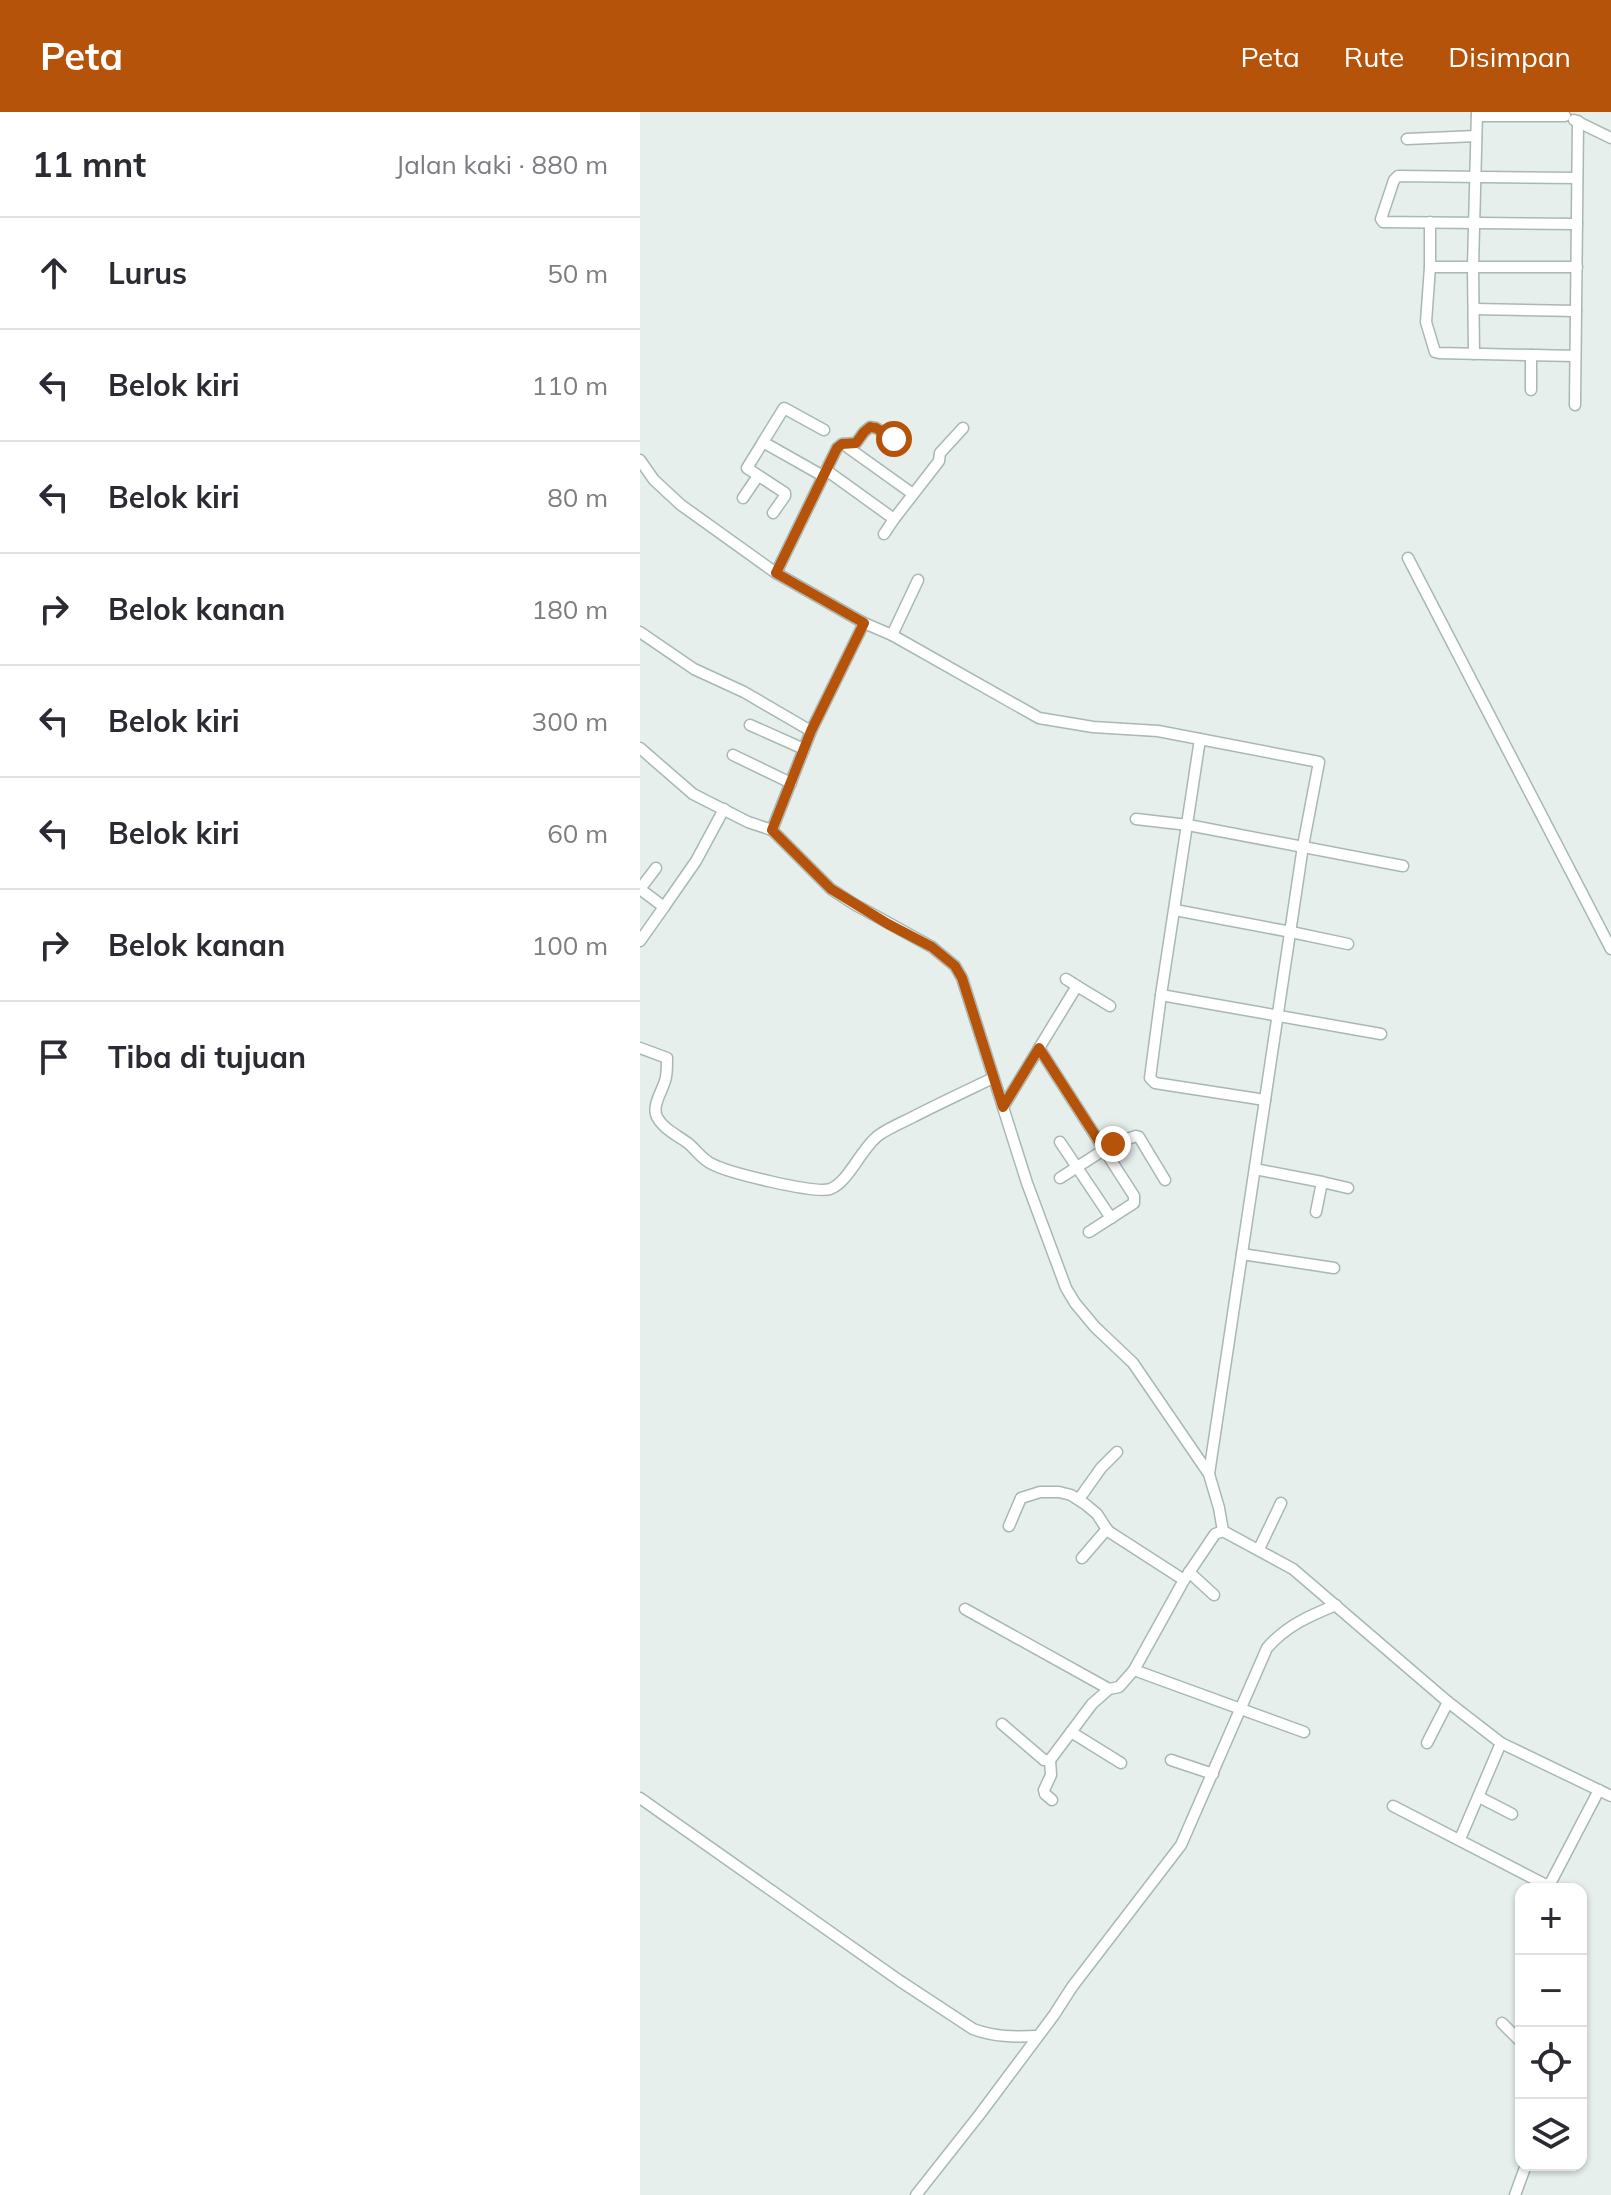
<!DOCTYPE html>
<html lang="id">
<head>
<meta charset="utf-8">
<style>
  body { margin:0; font-family:Mulish,sans-serif; background:#f7f7f7; color:#2b2b33 }
  .controls { position:absolute; right:24px; bottom:24px; display:grid; overflow:hidden; border-radius:16px; box-shadow:0 2px 6px #0004 }
  .controls button { width:72px; height:72px; display:grid; place-items:center; padding:0; border:0; border-bottom:2px solid #e1e1e2; background:#fff; color:#2b2b33; font:40px sans-serif }
  .stop { position:absolute; width:24px; height:24px; margin:-18px; border:6px solid #b45309; border-radius:50%; background:#fff }
  .stop.end { background:#b45309; border-color:#fff; box-shadow:0 2px 8px #0008 }
  .list { margin:0; padding:0; list-style:none }
  h2 { display:flex; justify-content:space-between; align-items:center; height:104px; margin:0; padding:0 32px; font-size:34px }
  h2 small { font-size:26px; font-weight:400; color:#7c7c81 }
  .list li { display:grid; grid-template-columns:52px 1fr auto; gap:24px; align-items:center; box-sizing:border-box; height:112px; padding:0 32px; border-top:2px solid #e1e1e2 }
  .list b { display:block; font-size:30px; white-space:nowrap }
  .list em { font-size:26px; font-style:normal; color:#7c7c81 }
  .icon { flex:none; width:44px; height:44px; fill:none; stroke:currentColor; stroke-width:2; stroke-linecap:round; stroke-linejoin:round }
  .map { position:relative; flex:none; width:971px; height:2083px; overflow:hidden }
  header { display:flex; align-items:center; gap:48px; box-sizing:border-box; height:112px; padding:0 40px; background:#b45309; color:#fff }
  header strong { font-size:38px }
  nav { display:flex; gap:44px; margin-inline-start:auto; font-size:28px }
  main { display:flex }
  aside { flex:1; background:#fff }
  .map>svg:first-child { display:block }
  .lines { fill:none; stroke-linecap:round; stroke-linejoin:round }
  .minor-casing { stroke:#a8b8b2; stroke-width:13 }
  .minor { stroke:#fff; stroke-width:10 }
  .route { stroke:#b45309; stroke-width:10 }
</style>
</head>
<body>
<header>
<strong>Peta</strong>
<nav><a>Peta</a><a>Rute</a><a>Disimpan</a></nav>
</header>
<main>
<aside>
<h2>11 mnt<small>Jalan kaki · 880 m</small></h2>
<ul class="list">
<li><svg class="icon" aria-label="ahead" viewBox="0 0 24 24"><path d="M12 20V5M6 11l6-6 6 6"/></svg><div><b>Lurus</b></div><em>50 m</em></li>
<li><svg class="icon" aria-label="left" viewBox="0 0 24 24"><path d="M17 20v-9H6M10 6l-5 5 5 5"/></svg><div><b>Belok kiri</b></div><em>110 m</em></li>
<li><svg class="icon" aria-label="left" viewBox="0 0 24 24"><path d="M17 20v-9H6M10 6l-5 5 5 5"/></svg><div><b>Belok kiri</b></div><em>80 m</em></li>
<li><svg class="icon" aria-label="right" viewBox="0 0 24 24"><path d="M7 20v-9h11M14 6l5 5-5 5"/></svg><div><b>Belok kanan</b></div><em>180 m</em></li>
<li><svg class="icon" aria-label="left" viewBox="0 0 24 24"><path d="M17 20v-9H6M10 6l-5 5 5 5"/></svg><div><b>Belok kiri</b></div><em>300 m</em></li>
<li><svg class="icon" aria-label="left" viewBox="0 0 24 24"><path d="M17 20v-9H6M10 6l-5 5 5 5"/></svg><div><b>Belok kiri</b></div><em>60 m</em></li>
<li><svg class="icon" aria-label="right" viewBox="0 0 24 24"><path d="M7 20v-9h11M14 6l5 5-5 5"/></svg><div><b>Belok kanan</b></div><em>100 m</em></li>
<li><svg class="icon" aria-label="arrive" viewBox="0 0 24 24"><path d="M6 21V4h12l-3 4 3 4H6"/></svg><div><b>Tiba di tujuan</b></div></li>
</ul>
</aside>
<div class="map">
<svg width="971" height="2083" viewBox="0 0 971 2083">
  <rect width="100%" height="100%" fill="#e6efeb"/>
  <g class="lines">
    <g class="minor-casing">
      <g id="minor">
        <path d="M837,4H925"/>
        <path d="M934,8L971,26"/>
        <path d="M767,27L836,24"/>
        <path d="M937,112L743,110L741,107L754,68L758,64L937,66"/>
        <path d="M790,155V110"/>
        <path d="M834,197L936,199"/>
        <path d="M834,242L833,155L837,0"/>
        <path d="M935,244L799,241L795,240L786,210L790,155H937"/>
        <path d="M891,278V243"/>
        <path d="M935,293L938,9"/>
        <path d="M123,330L144,296L184,318"/>
        <path d="M203,332L273,382"/>
        <path d="M0,348L14,368L41,393L136,461L224,511L252,523L399,606L453,615L518,619L679,650L663,734L569,1362"/>
        <path d="M186,358L254,407L299,349L300,341L323,316"/>
        <path d="M103,386L118,364"/>
        <path d="M133,401L145,384V381L107,356L123,330L183,364"/>
        <path d="M244,422L254,407"/>
        <path d="M768,446L971,837"/>
        <path d="M136,461L197,336L202,332L216,331L224,320L230,315L236,316L254,327"/>
        <path d="M0,520L54,557L104,580L171,619"/>
        <path d="M252,523L278,468"/>
        <path d="M110,613L164,637"/>
        <path d="M560,627L521,883L741,922"/>
        <path d="M0,636L53,682L108,710L132,718L191,777L214,792L292,835L315,854L322,866L387,1071L426,1176L435,1191L455,1215L493,1251L569,1362L579,1396L583,1419L653,1457L808,1590L861,1631L971,1684"/>
        <path d="M93,643L151,671"/>
        <path d="M496,707L548,713L763,754"/>
        <path d="M132,718L171,619L224,511"/>
        <path d="M16,756L0,777L24,795L56,749L84,697"/>
        <path d="M535,798L651,820L708,832"/>
        <path d="M0,829L24,795"/>
        <path d="M426,867L437,874"/>
        <path d="M521,883L510,966L515,971L625,988"/>
        <path d="M0,936L27,946C27,952 27,959 26,965C24,977 11,993 17,1005C24,1018 39,1024 49,1032C57,1039 63,1048 72,1052C89,1061 175,1082 190,1077C209,1070 221,1036 239,1023C249,1016 261,1011 271,1006C298,992 326,979 353,966"/>
        <path d="M399,936L494,1084V1091L449,1120"/>
        <path d="M363,995L437,874L470,894"/>
        <path d="M420,1030L471,1106"/>
        <path d="M615,1057L682,1070"/>
        <path d="M420,1066L473,1032L496,1024L499,1025L525,1068"/>
        <path d="M676,1100L682,1070L708,1076"/>
        <path d="M602,1142L694,1156"/>
        <path d="M439,1387L461,1356L477,1340"/>
        <path d="M369,1414L381,1386L400,1380H419L431,1383L445,1392L457,1402L468,1419L544,1468"/>
        <path d="M619,1437L641,1391"/>
        <path d="M442,1446L467,1417"/>
        <path d="M549,1460L574,1483"/>
        <path d="M325,1497L469,1577"/>
        <path d="M494,1558L664,1620"/>
        <path d="M362,1612L404,1648H410L452,1592L469,1577L479,1575L494,1558L544,1468L575,1422L583,1419"/>
        <path d="M431,1620L481,1651"/>
        <path d="M787,1631L808,1590"/>
        <path d="M410,1648L411,1663L404,1678L405,1682L412,1688"/>
        <path d="M531,1648L573,1662"/>
        <path d="M839,1685L872,1702"/>
        <path d="M0,1686L260,1869L333,1917C354,1925 375,1925 397,1924"/>
        <path d="M753,1694L906,1773L911,1770L959,1678"/>
        <path d="M820,1727L861,1631"/>
        <path d="M862,1911L881,1930"/>
        <path d="M276,2083L340,2002L414,1903L432,1875L541,1733L627,1536C646,1514 669,1504 696,1493"/>
        <path d="M875,2083L886,2053"/>
      </g>
    </g>
    <use href="#minor" class="minor"/>
  </g>
  <g class="lines">
    <path class="route" d="M254,327L236,316L230,315L224,320L216,331L202,332L197,336L136,461L224,511L171,619L132,718L191,777L248,812L292,835L315,854L322,866L363,995L399,936L464,1037L473,1032"/>
  </g>
</svg>
<div class="controls">
<button>+</button>
<button>−</button>
<button><svg class="icon" aria-label="locate" viewBox="0 0 24 24"><circle cx="12" cy="12" r="6"/><path d="M12 2v4M12 18v4M2 12h4M18 12h4"/></svg></button>
<button><svg class="icon" aria-label="layers" viewBox="0 0 24 24"><path d="M12 4l9 5-9 5-9-5zM3 14l9 5 9-5"/></svg></button>
</div>
<div class="stop" style="left:254px;top:327px"></div>
<div class="stop end" style="left:473px;top:1032px"></div>
</div>
</main>
</body>
</html>
